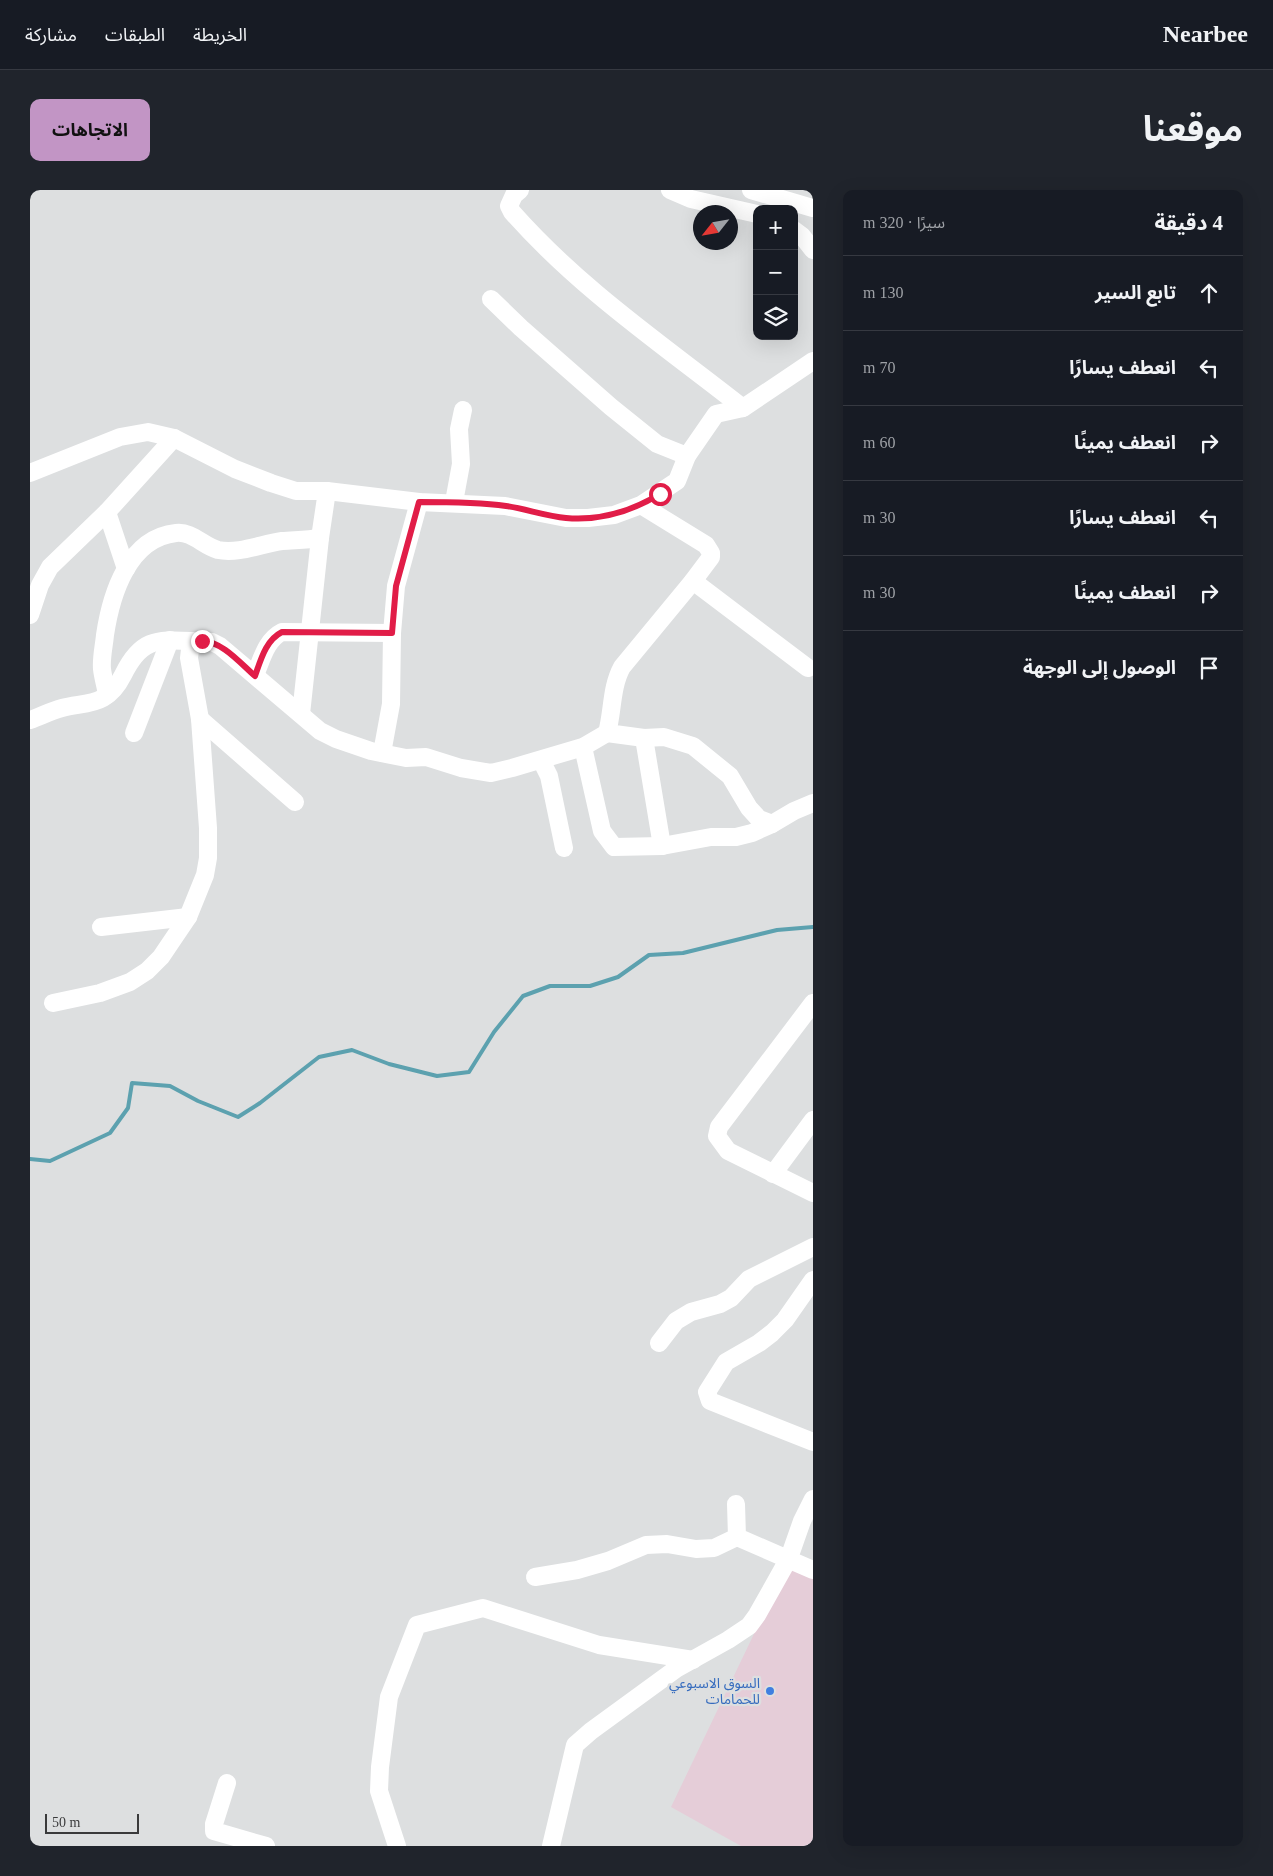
<!DOCTYPE html>
<html lang="ar">
<head>
<meta charset="utf-8">
<style>
  body { margin:0; font-family:"Times New Roman","Noto Sans Arabic",serif; background:#20242c; color:#f1f3f6; direction:rtl }
  .controls { position:absolute; right:15px; top:15px; display:grid; overflow:hidden; border-radius:10px; box-shadow:0 5px 20px #0002 }
  .controls button { width:45px; height:45px; display:grid; place-items:center; padding:0; border:0; border-bottom:1px solid #363941; background:#171b24; color:#f1f3f6; font:25px sans-serif }
  .compass { position:absolute; left:663px; top:15px; width:45px; height:45px; border-radius:50%; background:#171b24; box-shadow:0 5px 20px #0002; rotate:239deg }
  .scale { position:absolute; left:15px; bottom:12px; width:94px; box-sizing:border-box; padding-left:5px; border:2px solid #3a3a3b; border-top:0; font-size:14px; line-height:18px; white-space:nowrap; color:#3a3a3b; -webkit-text-stroke:4px #dddfe0; paint-order:stroke }
  .stop { position:absolute; width:15px; height:15px; margin:-11px; border:4px solid #e11d48; border-radius:50%; background:#fff }
  .stop.end { background:#e11d48; border-color:#fff; box-shadow:0 1px 5px #0008 }
  .list { margin:0; padding:0; list-style:none }
  h2 { display:flex; justify-content:space-between; align-items:center; height:65px; margin:0; padding:0 20px; font-size:21px }
  h2 small { font-size:16px; font-weight:400; color:#9ea1a6 }
  .list li { display:grid; grid-template-columns:32px 1fr auto; gap:15px; align-items:center; box-sizing:border-box; height:75px; padding:0 20px; border-top:1px solid #363941 }
  .list b { display:block; font-size:19px; white-space:nowrap }
  .list em { font-size:16px; font-style:normal; color:#9ea1a6 }
  .icon { flex:none; width:28px; height:28px; fill:none; stroke:currentColor; stroke-width:2; stroke-linecap:round; stroke-linejoin:round }
  .map { position:relative; flex:none; width:783px; height:1656px; overflow:hidden; direction:ltr; border-radius:10px }
  header { display:flex; align-items:center; gap:30px; box-sizing:border-box; height:70px; padding:0 25px; background:#171b24; border-bottom:1px solid #363941 }
  header strong { font-size:24px }
  nav { display:flex; gap:28px; margin-inline-start:auto; font-size:18px }
  .intro { display:flex; align-items:center; justify-content:space-between; box-sizing:border-box; height:120px; padding:0 30px }
  h1 { margin:0; font-size:35px }
  .button { padding:12px 22px; border-radius:10px; background:#c295c5; color:#111; font-size:18px; font-weight:700 }
  main { display:flex; gap:30px; padding:0 30px }
  aside { flex:1; background:#171b24; border-radius:10px; box-shadow:0 5px 20px #0002 }
  .map>svg:first-child { display:block }
  .commercial { fill:#e5cdd8 }
  .lines { fill:none; stroke-linecap:round; stroke-linejoin:round }
  .stream { stroke:#5ca1af; stroke-width:4 }
  .minor { stroke:#fff; stroke-width:18 }
  .route { stroke:#e11d48; stroke-width:6 }
  .shop-dot { fill:#3f7fe0; stroke:#dddfe0; stroke-width:2 }
  .labels { text-anchor:middle; dominant-baseline:central; stroke-width:4.5; stroke-linejoin:round; paint-order:stroke }
  .shop-label { font-size:14px; fill:#366cbe; stroke:#dddfe0; text-anchor:end }
</style>
</head>
<body>
<header>
<strong>Nearbee</strong>
<nav><a>الخريطة</a><a>الطبقات</a><a>مشاركة</a></nav>
</header>
<div class="intro"><h1>موقعنا</h1><a class="button">الاتجاهات</a></div>
<main>
<aside>
<h2>4 دقيقة<small>سيرًا · 320 m</small></h2>
<ul class="list">
<li><svg class="icon" aria-label="ahead" viewBox="0 0 24 24"><path d="M12 20V5M6 11l6-6 6 6"/></svg><div><b>تابع السير</b></div><em>130 m</em></li>
<li><svg class="icon" aria-label="left" viewBox="0 0 24 24"><path d="M17 20v-9H6M10 6l-5 5 5 5"/></svg><div><b>انعطف يسارًا</b></div><em>70 m</em></li>
<li><svg class="icon" aria-label="right" viewBox="0 0 24 24"><path d="M7 20v-9h11M14 6l5 5-5 5"/></svg><div><b>انعطف يمينًا</b></div><em>60 m</em></li>
<li><svg class="icon" aria-label="left" viewBox="0 0 24 24"><path d="M17 20v-9H6M10 6l-5 5 5 5"/></svg><div><b>انعطف يسارًا</b></div><em>30 m</em></li>
<li><svg class="icon" aria-label="right" viewBox="0 0 24 24"><path d="M7 20v-9h11M14 6l5 5-5 5"/></svg><div><b>انعطف يمينًا</b></div><em>30 m</em></li>
<li><svg class="icon" aria-label="arrive" viewBox="0 0 24 24"><path d="M6 21V4h12l-3 4 3 4H6"/></svg><div><b>الوصول إلى الوجهة</b></div></li>
</ul>
</aside>
<div class="map">
<svg width="783" height="1656" viewBox="0 0 783 1656">
  <rect width="100%" height="100%" fill="#dddfe0"/>
  <path class="commercial" d="M758,1373L783,1386V1656H711L641,1617Z"/>
  <g class="lines">
    <path class="stream" d="M0,969L20,971L80,943L98,918L102,893L140,896L168,911L208,927L230,913L289,867L322,860L359,874L407,886L439,882L464,842L493,806L520,796H560L588,787L619,765L653,763L747,740L783,737"/>
    <g class="minor">
      <path d="M490,0L484,5L479,16L482,22C550,99 633,155 713,218L783,171"/>
      <path d="M640,0L661,9L727,24"/>
      <path d="M721,0L783,18"/>
      <path d="M764,40L772,46L783,60"/>
      <path d="M461,109L491,138L581,217L627,254L657,266"/>
      <path d="M0,283L90,247L118,242L144,248L205,279L241,293L266,301H297L389,312L475,316L536,328H558L584,325L611,315L647,291L657,266L686,224L713,218"/>
      <path d="M424,312L431,274L429,239L433,220"/>
      <path d="M611,315L676,355L681,363V367L663,391L592,477C581,497 583,521 577,543L614,548L634,547L663,556L700,586L719,618L729,629L742,634L764,621L783,613"/>
      <path d="M77,322L96,379"/>
      <path d="M663,391L778,478"/>
      <path d="M0,425L10,395L20,377L77,322L144,248"/>
      <path d="M225,485C232,469 236,450 252,442L362,443"/>
      <path d="M77,505C76,497 73,488 72,479C71,468 74,456 75,445C81,405 98,348 146,343C162,341 173,356 188,360C209,364 231,354 252,351C264,350 277,350 290,348"/>
      <path d="M271,524L290,348L297,301"/>
      <path d="M170,529L265,612"/>
      <path d="M0,530C11,526 21,521 32,518C46,514 61,515 73,508C82,503 89,493 93,485C110,450 125,449 161,451"/>
      <path d="M104,543L140,450"/>
      <path d="M614,548L632,656"/>
      <path d="M553,557L572,641L584,657L632,656L681,647H706L722,643L742,634"/>
      <path d="M352,563L361,514L362,443L366,396L389,312"/>
      <path d="M511,570L519,586L534,658"/>
      <path d="M71,737L158,727"/>
      <path d="M23,813L70,803L100,792L117,781L131,767L158,727L175,685L178,668V638L170,529L159,468L161,451L182,452L190,456L290,541L306,549L341,561L376,568L396,567L431,578L461,583L482,578L553,557L577,543"/>
      <path d="M783,813L689,937L687,946L698,961L783,1003"/>
      <path d="M743,984L783,930"/>
      <path d="M783,1090L755,1130L742,1143L729,1153L696,1172L677,1202L680,1211L783,1252"/>
      <path d="M629,1153L646,1131L661,1122L690,1114L701,1108L719,1089L783,1057"/>
      <path d="M706,1314L707,1347L783,1380"/>
      <path d="M505,1387L547,1380L578,1371L616,1355L637,1354L666,1359L684,1358L707,1347"/>
      <path d="M197,1593L184,1634V1641L236,1656"/>
      <path d="M367,1656L349,1601L350,1577L359,1507L387,1435L453,1418L569,1455L663,1470"/>
      <path d="M521,1656L545,1555L561,1541L646,1479L698,1450L719,1436L727,1425L759,1368L772,1331L783,1309"/>
    </g>
  </g>
  <g class="lines">
    <path class="route" d="M172,451C193,452 209,472 225,486C231,469 236,450 252,442L362,443L366,396L389,312C418,312 448,312 476,316C496,319 516,326 536,328C571,331 602,321 630,304"/>
  </g>
  <circle class="shop-dot" cx="740" cy="1501" r="5"/>
  <g class="labels">
    <g class="shop-label">
      <text x="730" y="1493">السوق الاسبوعي<tspan x="730" dy="16">للحمامات</tspan></text>
    </g>
  </g>
</svg>
<div class="controls">
<button>+</button>
<button>−</button>
<button><svg class="icon" aria-label="layers" viewBox="0 0 24 24"><path d="M12 4l9 5-9 5-9-5zM3 14l9 5 9-5"/></svg></button>
</div>
<svg class="compass" viewBox="-18 -18 36 36"><path d="M0-13l5 13h-10z" fill="#e53935"/><path d="M0 13l5-13h-10z" fill="#9ea1a6"/></svg>
<div class="scale">50 m</div>
<div class="stop" style="left:630px;top:304px"></div>
<div class="stop end" style="left:172px;top:451px"></div>
</div>
</main>
</body>
</html>
